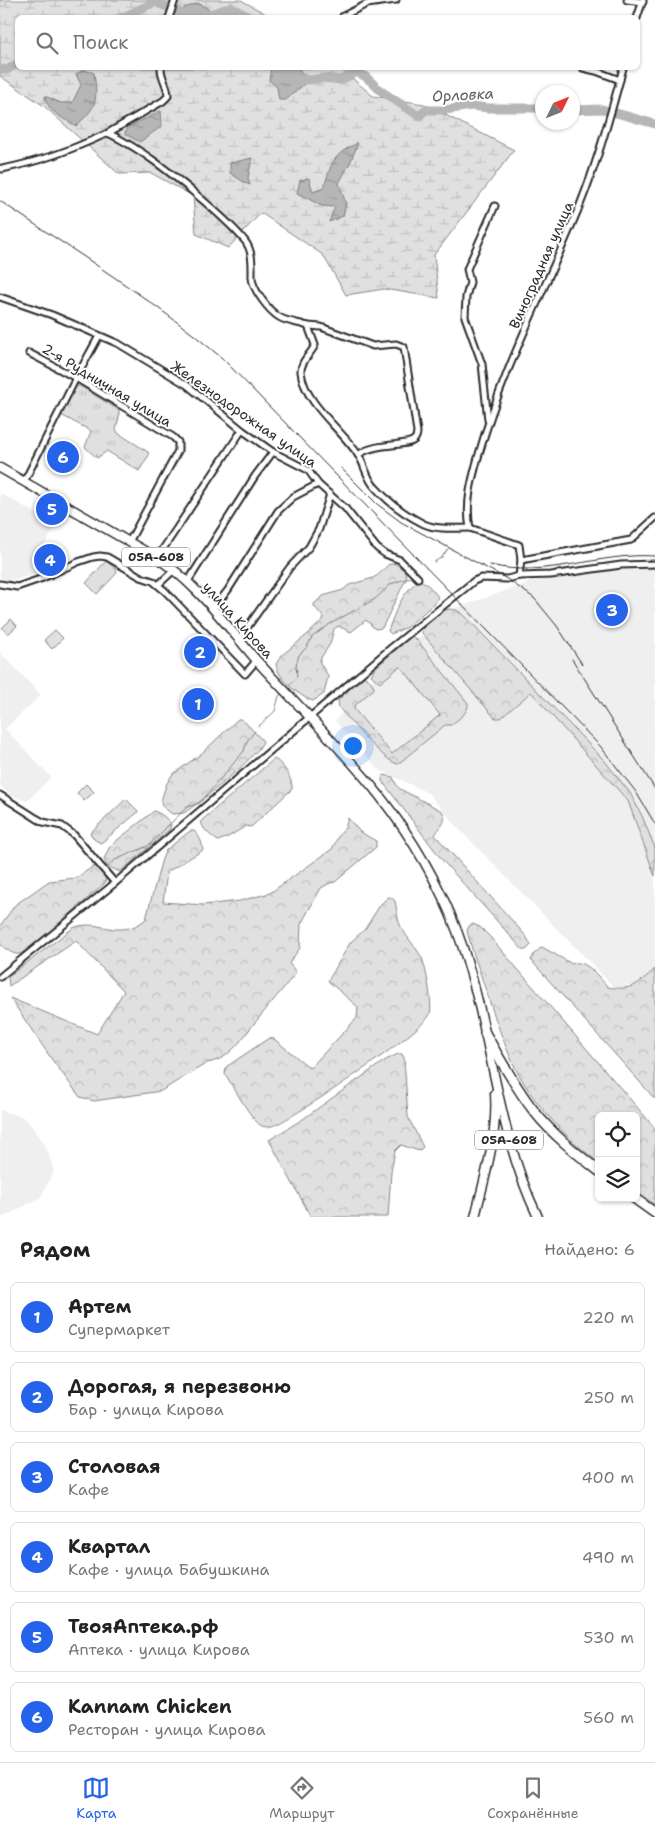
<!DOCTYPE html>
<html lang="ru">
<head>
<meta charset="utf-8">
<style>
  body { margin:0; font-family:"Shantell Sans",sans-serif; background:#f2f2f2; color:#222 }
  .controls { position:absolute; right:15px; bottom:15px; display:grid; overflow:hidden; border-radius:8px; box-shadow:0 1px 4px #0004 }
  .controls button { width:45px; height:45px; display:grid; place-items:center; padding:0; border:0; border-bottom:1px solid #e0e0e0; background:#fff; color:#222; font:25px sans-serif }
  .compass { position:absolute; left:535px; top:85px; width:45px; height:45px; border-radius:50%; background:#fff; box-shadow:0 1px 4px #0004; rotate:47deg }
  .you { position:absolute; left:352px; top:745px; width:18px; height:18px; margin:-12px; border:4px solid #fff; border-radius:50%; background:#1a73e8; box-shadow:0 0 0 8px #1a73e833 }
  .badge { display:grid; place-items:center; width:32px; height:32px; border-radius:50%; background:#2563eb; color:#fff; font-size:16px; font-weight:700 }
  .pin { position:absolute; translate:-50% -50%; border:2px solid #fff; box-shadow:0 1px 5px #0006 }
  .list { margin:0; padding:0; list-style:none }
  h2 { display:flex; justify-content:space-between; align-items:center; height:65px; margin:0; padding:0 20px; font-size:21px }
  h2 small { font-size:16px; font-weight:400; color:#767676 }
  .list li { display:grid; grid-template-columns:32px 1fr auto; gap:15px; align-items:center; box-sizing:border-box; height:70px; margin:0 10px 10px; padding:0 10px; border:1px solid #e0e0e0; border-radius:8px }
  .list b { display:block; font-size:19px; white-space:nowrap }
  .list p { margin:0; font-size:16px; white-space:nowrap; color:#767676 }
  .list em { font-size:16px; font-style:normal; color:#767676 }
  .icon { flex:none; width:28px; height:28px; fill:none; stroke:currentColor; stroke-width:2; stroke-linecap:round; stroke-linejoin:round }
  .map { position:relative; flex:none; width:655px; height:1217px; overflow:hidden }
  .search { position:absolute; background:#fff; box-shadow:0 1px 4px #0004; left:15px; right:15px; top:15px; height:55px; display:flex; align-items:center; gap:12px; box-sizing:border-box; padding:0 18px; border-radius:8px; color:#767676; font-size:19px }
  .sheet { height:545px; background:#fff }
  nav { display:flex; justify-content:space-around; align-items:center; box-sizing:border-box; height:70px; border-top:1px solid #e0e0e0; background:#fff; font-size:14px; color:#767676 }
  nav a { display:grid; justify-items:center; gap:2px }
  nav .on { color:#2563eb }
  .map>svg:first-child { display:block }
  .built { fill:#efefef }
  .grass { fill:url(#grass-tufts); stroke:#868686 }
  .forest { fill:url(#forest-crowns); stroke:#868686 }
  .wetland { fill:url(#wetland-marsh); stroke:#868686 }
  .green { fill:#e0e0e0; stroke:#868686 }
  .water { fill:url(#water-ripples); stroke:#7e7e7e }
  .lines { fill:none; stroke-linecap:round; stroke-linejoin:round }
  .stream { stroke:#7e7e7e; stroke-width:1 }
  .river { stroke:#b6b6b6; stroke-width:9 }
  .street-casing { stroke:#2b2b2b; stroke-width:9 }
  .primary-casing { stroke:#2b2b2b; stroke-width:11 }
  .highway-casing { stroke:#2b2b2b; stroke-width:12 }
  .street { stroke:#fff; stroke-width:5 }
  .primary { stroke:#fff; stroke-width:8 }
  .highway { stroke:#fff; stroke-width:9 }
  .rail { stroke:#2b2b2b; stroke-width:1 }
  .labels { text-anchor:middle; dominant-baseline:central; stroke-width:4; stroke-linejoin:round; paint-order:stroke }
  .shield { fill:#fff; stroke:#6b6b6b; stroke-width:1 }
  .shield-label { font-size:12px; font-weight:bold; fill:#2b2b2b }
  .street-label { font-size:14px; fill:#2b2b2b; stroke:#fff }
  .water-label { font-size:15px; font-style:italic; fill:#5c5c5c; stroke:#fff }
</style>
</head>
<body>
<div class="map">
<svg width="655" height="1217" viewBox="0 0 655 1217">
  <defs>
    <pattern id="grass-tufts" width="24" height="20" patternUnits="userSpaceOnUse" patternTransform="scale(1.25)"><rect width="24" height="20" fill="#e0e0e0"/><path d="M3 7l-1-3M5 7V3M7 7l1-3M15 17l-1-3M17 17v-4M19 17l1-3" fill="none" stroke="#c0c0c0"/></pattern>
    <pattern id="forest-crowns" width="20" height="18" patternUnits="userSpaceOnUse" patternTransform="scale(1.25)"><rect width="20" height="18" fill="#e0e0e0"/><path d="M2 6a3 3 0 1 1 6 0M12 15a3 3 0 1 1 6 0" fill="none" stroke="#c0c0c0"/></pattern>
    <pattern id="wetland-marsh" width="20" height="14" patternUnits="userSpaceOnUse" patternTransform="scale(1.25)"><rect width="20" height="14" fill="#e0e0e0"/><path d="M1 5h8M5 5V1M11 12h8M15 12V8" fill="none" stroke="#c0c0c0"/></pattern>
    <pattern id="water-ripples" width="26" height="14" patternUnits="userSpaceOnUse" patternTransform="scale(1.25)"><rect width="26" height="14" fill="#b6b6b6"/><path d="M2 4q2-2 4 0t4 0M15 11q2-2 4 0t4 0" fill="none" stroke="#949494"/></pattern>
  </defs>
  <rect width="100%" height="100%" fill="#fff"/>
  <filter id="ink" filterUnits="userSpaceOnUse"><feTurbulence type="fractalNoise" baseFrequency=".02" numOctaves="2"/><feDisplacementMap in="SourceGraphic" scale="10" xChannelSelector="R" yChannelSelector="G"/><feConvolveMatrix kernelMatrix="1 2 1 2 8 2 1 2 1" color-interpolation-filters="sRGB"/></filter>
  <g filter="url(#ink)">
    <g class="built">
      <path d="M0,493L57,525L43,547L57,560L48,571L8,581L0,577Z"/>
      <path d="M655,557V978L646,983L616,989L459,829L428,793L378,769L335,721L370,681L450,610L531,582L652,562Z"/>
      <path d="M0,652L41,695L5,729L51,777L27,801L10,795L0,785Z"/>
      <path d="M0,1110L25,1118L45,1144L54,1171L40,1198L4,1217H0Z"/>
    </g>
    <g class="grass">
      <path d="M76,386H80L119,410V417L116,429L118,433L148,452L149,455L139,471L107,451L97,458L85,447L91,431L61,415Z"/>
      <path d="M126,799L138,811L137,813L101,843L95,840L90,833Z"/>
    </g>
    <g class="forest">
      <path d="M394,563L404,570L407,577L382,628L375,629L366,620L351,632L338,626L334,629L330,644L320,659V663L328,676L324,694L313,701C300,697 277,678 276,664L282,655L307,635L323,620L324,618L314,606V604L323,596L343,590L349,585L373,578L378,575L388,565Z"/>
      <path d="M420,580C428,584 433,590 438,597L436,602L407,627L391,634L388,631C395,612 402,591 420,580Z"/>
      <path d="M449,609L456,610L463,614L604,760L630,793L642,816L655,848V876L628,801L531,692L501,718H495L422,633L423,628L443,611Z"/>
      <path d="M412,636L417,640L468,703C469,713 458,719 451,725H445L398,764C383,761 351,721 339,708L338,700L363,677C368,677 374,684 374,689L354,706V709L392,754L440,715L402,668L399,667L380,683L371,675L375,668Z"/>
      <path d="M238,719H242L263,741C259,756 199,803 184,813L172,814L162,806L161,801L166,785L172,775L201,754Z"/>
      <path d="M274,759C283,763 293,779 292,789L251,827L246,826L228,837L218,841C211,836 202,829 201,821Z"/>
      <path d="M384,775L393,777L397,786L400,789L442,811C449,822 439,827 435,835L526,936L531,945L526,950L522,949L443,861L382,781V779Z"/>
      <path d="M154,811C160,813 169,819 171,825L169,830L120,872L107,866L104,859L109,848L115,842Z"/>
      <path d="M348,818L360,832L376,841V847L335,882L330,883L321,888L301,924L300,948L289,963L295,971V974C283,989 270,1004 258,1019C243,1036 232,1059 207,1063L161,1091L94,1101L80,1097L53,1061L10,998L97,1034L124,991L76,941L9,986L8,977L73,928C99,917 118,942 146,919L162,859L166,850L190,831H194C200,837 202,842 203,850L167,872L163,902L203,905L240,901L270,893L332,849L339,835L345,828Z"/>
      <path d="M94,866L99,869L106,878L105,883L41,940L20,954C12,955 6,949 0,944V926L15,905L49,881L76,878Z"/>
      <path d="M388,897L392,898L395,901C397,909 397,919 401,927C407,938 416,947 422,958C426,968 433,1004 430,1014C425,1030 298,1115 277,1124C273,1126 267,1128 262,1126C253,1123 232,1084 225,1074L226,1067L269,1038L274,1039L310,1068L357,1018L358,1007L328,981L350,943L365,929L380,905Z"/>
      <path d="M473,924L480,927L490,937L655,1128V1205L636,1191V1116H599V1163C564,1136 531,1102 512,1061C496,1025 485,986 472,949L467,931L469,926Z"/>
      <path d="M542,947L572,964C586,958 598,977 608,987C632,991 637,985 655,969V1099L537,967L531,960L534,954Z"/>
      <path d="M398,1054H402L404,1058L408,1117L423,1147L419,1151L401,1145L395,1151L391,1172L388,1217H311L269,1140L303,1119L384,1061Z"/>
    </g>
    <path class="wetland" d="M0,0H241L271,17L18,18V68H340L373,96L424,104L514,150L434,255L439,298L384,289L346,295L323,255L261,213L228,248L196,234L193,196L151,173L119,174L44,106L0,76Z"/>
    <g class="green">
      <path d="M106,561L116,569L117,573L97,594L86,583Z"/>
      <path d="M11,619L17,626L8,634L2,628Z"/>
      <path d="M55,630L63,638L52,649L44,640Z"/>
      <path d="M86,784L94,792L84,801L77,793Z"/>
    </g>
    <g class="water">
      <path d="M198,3L217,14L218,17H179L184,8Z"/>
      <path d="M271,68H298L309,80L286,100H279L277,87L269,80Z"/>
      <path d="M84,70L94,73C98,101 97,107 76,126C63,118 47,112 45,96L61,103H72L81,85L76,74Z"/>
      <path d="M161,111L162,126L140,142L125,134V132L129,127Z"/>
      <path d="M358,143L350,163L339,183L346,204L343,216L329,222L335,207L322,206L297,193L300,180L309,178L313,192L324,188C331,163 333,154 358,143Z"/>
      <path d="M252,158L248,178L250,185L245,183L230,173V163Z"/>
    </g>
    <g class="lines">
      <g class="stream">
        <path d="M434,562L441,558L448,549"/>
        <path d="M287,688L297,677L296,665L299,655L307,647L312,637L330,624L375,599L391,584L411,577"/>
        <path d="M258,727L275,711L279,696L282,693"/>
        <path d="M109,865L115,860L148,846L187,807L200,803L244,751L247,741L255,731"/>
      </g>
      <g class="river">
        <path d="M121,18L155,2L181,13L201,17L231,7L251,18"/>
        <path d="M293,68L295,79L309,80L323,78L341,80L357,72L366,77L381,91L419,116L426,110H444L472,106L488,108H542"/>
        <path d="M0,69L7,70L18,63"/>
        <path d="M572,110L602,109L655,124"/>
      </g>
      <g class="street-casing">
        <g id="street">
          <path d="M627,0L643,2"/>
          <path d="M343,16L367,4L396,0"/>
          <path d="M169,18L175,0"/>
          <path d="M637,18L643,0"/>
          <path d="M583,68L596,71L620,80"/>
          <path d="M108,133L163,101L168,96C168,85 161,79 161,68"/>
          <path d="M0,168L2,169C42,161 71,150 108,133C141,149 170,172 198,196C214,210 231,224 245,241C253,251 252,265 252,277C252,289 269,311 279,317C287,322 300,323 308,326L315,345C311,354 300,362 301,372C305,405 342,429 359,456C365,466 367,479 375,487C388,502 406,515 424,524C437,530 456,528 470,528"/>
          <path d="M0,297L52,315L119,344L187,385L242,430L273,452L308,470L318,484L345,508L377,548L385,554L400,560L418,578"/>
          <path d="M308,326L321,327L373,346L396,344L404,347L417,432C417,435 416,438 414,440C406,447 375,442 358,455"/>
          <path d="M29,353L76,378L173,437L178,442V451L129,542"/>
          <path d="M488,420L482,364L465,317L466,297L470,282L467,269L495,206"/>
          <path d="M24,482L76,378L99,336"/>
          <path d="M157,558L242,430"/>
          <path d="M521,560L631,540L655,518"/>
          <path d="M519,576L521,560L519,545L470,528C465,503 472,479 479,454C503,368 546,288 580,205C598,160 611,114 623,68"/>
          <path d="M187,583L255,476L273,452"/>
          <path d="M0,584L17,587L43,578L78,562L93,557L100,556L107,557L141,577L153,581L165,591L245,674L257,660"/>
          <path d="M158,585L174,570"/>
          <path d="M213,609L228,590L278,511L293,497L318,484"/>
          <path d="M239,639L290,567L309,547L319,529L330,494"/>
          <path d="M0,795L36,818L43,822L62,826L74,835L115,883"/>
          <path d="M0,977L115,883L391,648L474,581L481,578L507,579L519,576L551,575L621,565L655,564"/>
        </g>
      </g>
      <g class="primary-casing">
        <g id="primary">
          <path d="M0,468L157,558C197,583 227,627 258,662C298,706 342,748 379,795C411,836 439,883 457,931C492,1024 494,1127 538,1217"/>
          <path d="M475,1217C485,1176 498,1135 495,1093"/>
        </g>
      </g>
      <g class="highway-casing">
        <g id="highway">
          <path d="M485,1033C500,1059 515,1087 534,1111C552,1134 576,1153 599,1171"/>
          <path d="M634,1198L655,1213"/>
        </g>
      </g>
      <use href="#street" class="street"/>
      <use href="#primary" class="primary"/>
      <use href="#highway" class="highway"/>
      <g class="rail">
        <path d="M0,201C75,252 153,299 222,358L601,747L636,792L655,824"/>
        <path d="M341,468L377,504L401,522L507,579L534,598L557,626L582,664"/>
        <path d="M490,565C546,579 599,552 655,556"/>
        <path d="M572,659L655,789"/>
      </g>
    </g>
  </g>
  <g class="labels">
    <g class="shield">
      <rect x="122" y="547.5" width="68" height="19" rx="4"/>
      <rect x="475" y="1130.5" width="68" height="19" rx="4"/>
    </g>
    <g class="shield-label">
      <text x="156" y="557">05А-608</text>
      <text x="509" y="1140">05А-608</text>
    </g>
    <g class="street-label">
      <text transform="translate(541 265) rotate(-66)">Виноградная улица</text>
      <text transform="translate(107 385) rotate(31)">2-я Рудничная улица</text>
      <text transform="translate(244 414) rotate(35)">Железнодорожная улица</text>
      <text transform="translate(238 620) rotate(48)">улица Кирова</text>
    </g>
    <g class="water-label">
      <text transform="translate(463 95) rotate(-3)">Орловка</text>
    </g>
  </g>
</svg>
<div class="controls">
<button><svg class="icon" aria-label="locate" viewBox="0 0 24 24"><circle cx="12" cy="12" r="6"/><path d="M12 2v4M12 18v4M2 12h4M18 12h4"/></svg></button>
<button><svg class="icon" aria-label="layers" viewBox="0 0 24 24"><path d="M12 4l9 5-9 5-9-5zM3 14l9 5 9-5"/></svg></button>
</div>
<svg class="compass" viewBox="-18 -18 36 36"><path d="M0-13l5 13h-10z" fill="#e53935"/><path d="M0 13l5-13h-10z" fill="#767676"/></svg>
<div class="you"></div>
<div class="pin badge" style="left:198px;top:704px">1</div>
<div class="pin badge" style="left:200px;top:652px">2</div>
<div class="pin badge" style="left:612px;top:610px">3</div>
<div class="pin badge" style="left:50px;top:560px">4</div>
<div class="pin badge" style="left:52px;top:509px">5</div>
<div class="pin badge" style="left:63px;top:457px">6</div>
<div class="search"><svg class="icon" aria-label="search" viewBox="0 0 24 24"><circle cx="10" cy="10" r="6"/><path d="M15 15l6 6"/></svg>Поиск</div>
</div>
<section class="sheet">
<h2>Рядом<small>Найдено: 6</small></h2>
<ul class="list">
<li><span class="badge">1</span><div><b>Артем</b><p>Супермаркет</p></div><em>220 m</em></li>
<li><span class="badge">2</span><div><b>Дорогая, я перезвоню</b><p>Бар · улица Кирова</p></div><em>250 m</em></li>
<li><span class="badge">3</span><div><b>Столовая</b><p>Кафе</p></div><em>400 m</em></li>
<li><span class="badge">4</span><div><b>Квартал</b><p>Кафе · улица Бабушкина</p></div><em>490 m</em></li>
<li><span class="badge">5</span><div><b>ТвояАптека.рф</b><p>Аптека · улица Кирова</p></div><em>530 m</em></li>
<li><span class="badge">6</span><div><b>Kannam Chicken</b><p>Ресторан · улица Кирова</p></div><em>560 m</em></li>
</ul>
</section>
<nav>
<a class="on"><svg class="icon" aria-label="map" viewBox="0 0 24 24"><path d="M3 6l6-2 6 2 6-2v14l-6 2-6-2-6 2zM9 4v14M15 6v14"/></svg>Карта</a>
<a><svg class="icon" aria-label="directions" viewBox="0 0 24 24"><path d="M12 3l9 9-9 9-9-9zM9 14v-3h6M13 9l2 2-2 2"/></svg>Маршрут</a>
<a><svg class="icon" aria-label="saved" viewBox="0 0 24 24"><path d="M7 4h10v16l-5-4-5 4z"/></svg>Сохранённые</a>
</nav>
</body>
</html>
